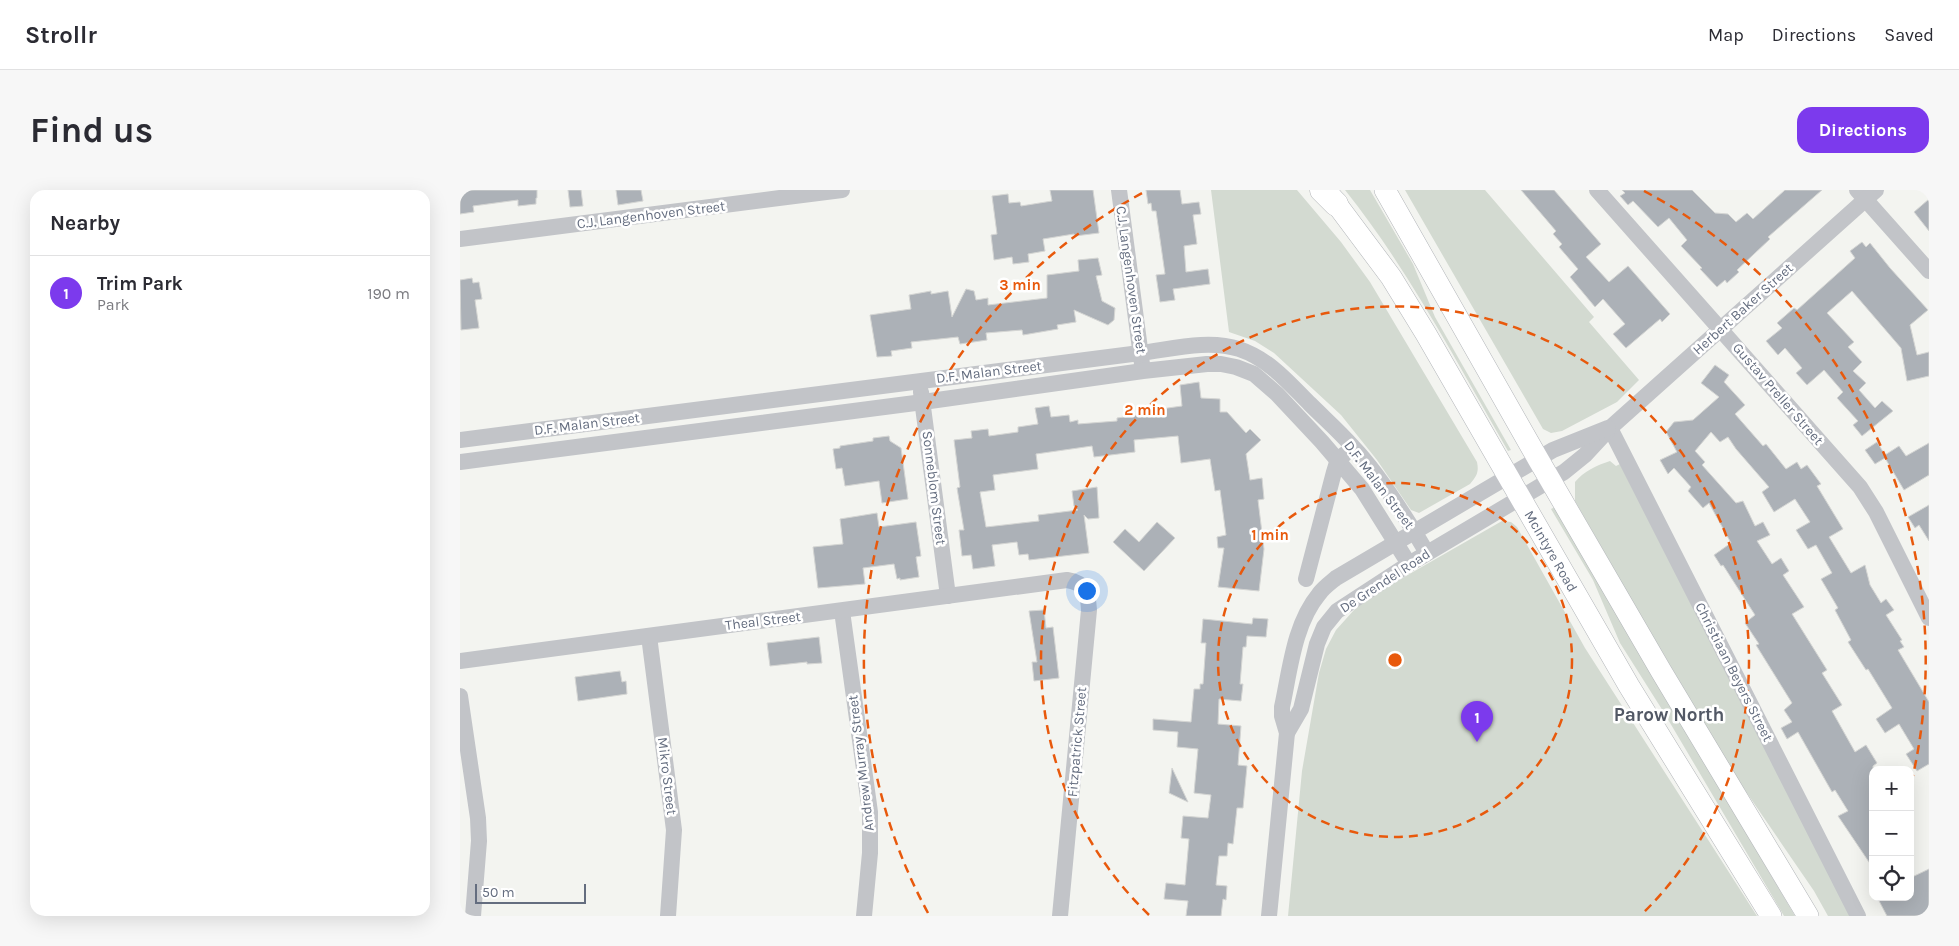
<!DOCTYPE html>
<html lang="en">
<head>
<meta charset="utf-8">
<style>
  body { margin:0; font-family:Karla,sans-serif; background:#f7f7f7; color:#2b2b33 }
  .controls { position:absolute; right:15px; bottom:15px; display:grid; overflow:hidden; border-radius:10px; box-shadow:0 5px 20px #0002 }
  .controls button { width:45px; height:45px; display:grid; place-items:center; padding:0; border:0; border-bottom:1px solid #e1e1e2; background:#fff; color:#2b2b33; font:25px sans-serif }
  .scale { position:absolute; left:15px; bottom:12px; width:111px; box-sizing:border-box; padding-left:5px; border:2px solid #646d7f; border-top:0; font-size:14px; line-height:18px; white-space:nowrap; color:#646d7f; -webkit-text-stroke:4px #fff; paint-order:stroke }
  .you { position:absolute; left:626px; top:400px; width:18px; height:18px; margin:-12px; border:4px solid #fff; border-radius:50%; background:#1a73e8; box-shadow:0 0 0 8px #1a73e833 }
  .badge { display:grid; place-items:center; width:32px; height:32px; border-radius:50%; background:#7c3aed; color:#fff; font-size:16px; font-weight:700 }
  .pin { position:absolute; translate:-50% -41px; filter:drop-shadow(0 1px 2px #0008) }
  .pin::after { content:''; position:absolute; top:26px; width:18px; height:15px; background:inherit; clip-path:polygon(0 0,100% 0,50% 100%) }
  .list { margin:0; padding:0; list-style:none }
  h2 { display:flex; justify-content:space-between; align-items:center; height:65px; margin:0; padding:0 20px; font-size:21px }
  h2 small { font-size:16px; font-weight:400; color:#7c7c81 }
  .list li { display:grid; grid-template-columns:32px 1fr auto; gap:15px; align-items:center; box-sizing:border-box; height:75px; padding:0 20px; border-top:1px solid #e1e1e2 }
  .list b { display:block; font-size:19px; white-space:nowrap }
  .list p { margin:0; font-size:16px; white-space:nowrap; color:#7c7c81 }
  .list em { font-size:16px; font-style:normal; color:#7c7c81 }
  .icon { flex:none; width:28px; height:28px; fill:none; stroke:currentColor; stroke-width:2; stroke-linecap:round; stroke-linejoin:round }
  .map { position:relative; flex:none; width:1469px; height:726px; overflow:hidden; border-radius:15px }
  header { display:flex; align-items:center; gap:30px; box-sizing:border-box; height:70px; padding:0 25px; background:#fff; border-bottom:1px solid #e1e1e2 }
  header strong { font-size:24px }
  nav { display:flex; gap:28px; margin-inline-start:auto; font-size:18px }
  .intro { display:flex; align-items:center; justify-content:space-between; box-sizing:border-box; height:120px; padding:0 30px }
  h1 { margin:0; font-size:35px }
  .button { padding:12px 22px; border-radius:15px; background:#7c3aed; color:#fff; font-size:18px; font-weight:700 }
  main { display:flex; gap:30px; padding:0 30px }
  aside { flex:1; background:#fff; border-radius:15px; box-shadow:0 5px 20px #0002 }
  .map>svg:first-child { display:block }
  .green { fill:#d3dad1 }
  .building { fill:#acb1b7; stroke:#d4d5d3 }
  .lines { fill:none; stroke-linecap:round; stroke-linejoin:round }
  .major-casing { stroke:#b2b5b9; stroke-width:22 }
  .highway-casing { stroke:#b2b4b8; stroke-width:25 }
  .minor { stroke:#c2c4c8; stroke-width:16 }
  .major { stroke:#fff; stroke-width:21 }
  .highway { stroke:#fff; stroke-width:24 }
  .ring { fill:none; stroke:#e8590c; stroke-width:2.5; stroke-dasharray:9 6 }
  .labels { text-anchor:middle; dominant-baseline:central; stroke-width:5; stroke-linejoin:round; paint-order:stroke }
  .street-label { font-size:14px; fill:#646d7f; stroke:#fff }
  .district-label { font-size:19px; font-weight:bold; fill:#525865; stroke:#fff }
  .centre { fill:#e8590c; stroke:#fff; stroke-width:2.5 }
  .ring-label { font-size:15px; text-anchor:middle; font-weight:bold; fill:#e8590c; stroke:#fff; stroke-width:5; stroke-linejoin:round; paint-order:stroke }
</style>
</head>
<body>
<header>
<strong>Strollr</strong>
<nav><a>Map</a><a>Directions</a><a>Saved</a></nav>
</header>
<div class="intro"><h1>Find us</h1><a class="button">Directions</a></div>
<main>
<aside>
<h2>Nearby<small></small></h2>
<ul class="list">
<li><span class="badge">1</span><div><b>Trim Park</b><p>Park</p></div><em>190 m</em></li>
</ul>
</aside>
<div class="map">
<svg width="1469" height="726" viewBox="0 0 1469 726">
  <rect width="100%" height="100%" fill="#f3f4f0"/>
  <g class="green">
    <path d="M751,0H837L881,52L910,92L1017,272C1019,282 1017,286 1010,294L959,323L951,320L917,270L881,225L814,163L795,151L769,142Z"/>
    <path d="M885,0H910L953,74L975,127L1051,260L1048,261C997,173 949,80 885,0Z"/>
    <path d="M945,0H1025L1134,127L1129,132L1179,190L1157,212L1102,241L1091,243L1083,239Z"/>
    <path d="M1150,271L1156,276L1160,274L1390,726H1368L1354,701L1278,590L1179,423L1115,311V292C1123,282 1137,275 1150,271Z"/>
    <path d="M1095,317L1335,726H1324L1203,521L1160,453L1133,390L1091,319Z"/>
    <path d="M1042,331L1051,332L1057,337L1125,458L1297,726H828L842,581L859,483L866,459L876,440L894,420L911,406Z"/>
  </g>
  <g class="building">
    <path d="M0,0H77V8H76V14L58,16V10L13,16L14,22L0,24Z"/>
    <path d="M108,0H121L123,16L110,17Z"/>
    <path d="M156,0H181L183,11L158,15Z"/>
    <path d="M590,0H633L639,43L615,46L614,44L583,49L585,61L568,64L569,72L553,74L552,67L534,70L531,45L537,44L532,6L548,4L549,13L560,12L561,16L592,11Z"/>
    <path d="M686,0H720L722,14L739,12L741,24L733,25L737,54L724,56L726,82L748,79L750,94L713,99L715,110L700,112L696,85L705,84L696,21H692L691,13L688,14Z"/>
    <path d="M1061,0H1094L1141,54L1126,67L1149,92L1168,76L1210,124L1202,132L1200,129L1166,158L1153,144L1165,134L1143,109L1135,117L1110,87L1118,79L1099,57L1102,54L1093,44L1096,41Z"/>
    <path d="M1162,0H1232L1255,23L1268,24L1276,32L1287,23L1293,29L1325,0H1362L1308,47L1310,49L1277,80L1279,82L1267,93L1265,90L1257,97L1240,79L1242,78L1221,56L1227,50L1209,28L1198,37L1173,11L1168,15L1160,6L1165,3Z"/>
    <path d="M1469,9V41L1454,22Z"/>
    <path d="M1402,52L1406,57L1410,53L1430,78L1468,120L1450,135L1457,165L1469,162V186L1447,191L1441,158L1392,101L1367,123L1394,152L1388,157L1402,172L1393,181L1406,193L1399,200L1415,218L1422,211L1433,221L1402,246L1393,235L1398,231L1377,208L1383,202L1364,180L1347,195L1336,183L1342,178L1325,158L1318,165L1306,151L1322,138L1317,133L1334,118L1337,120L1395,68L1390,61Z"/>
    <path d="M638,68L642,85L636,86L642,111L655,118L654,130L648,135L614,120L616,132L597,135L598,139L563,145L562,140L526,143L527,150L500,154L498,147L451,152L452,158L431,161L432,166L417,167L410,125L451,119L449,105L471,101V104L488,101L492,127L506,99L514,101L516,110L528,108V115L587,108V85L619,81L618,70Z"/>
    <path d="M12,88L13,93L19,92L22,109L15,110L19,138L1,140L0,90Z"/>
    <path d="M1255,175L1269,185L1264,192L1285,215L1275,224L1303,256L1306,254L1326,279L1337,272L1341,279L1347,275L1361,294L1357,296L1383,339L1369,347L1391,383L1405,375L1410,395L1421,413L1426,409L1434,420L1426,425L1442,450L1440,451L1444,457L1438,460L1469,512V574L1457,581L1446,564L1454,559L1439,534L1425,543L1416,529L1432,518L1408,479L1406,480L1388,452L1391,450L1375,420L1378,418L1361,389L1372,383L1356,355L1348,359L1336,340L1350,332L1335,309L1314,322L1302,302L1309,297L1276,259L1268,247L1260,252L1251,242L1235,261L1245,272L1242,275L1276,313L1283,311L1295,336L1303,332L1310,345L1297,351L1312,374L1321,368L1329,381L1323,385L1344,417L1332,424L1367,480L1362,483L1382,515L1372,521L1395,562L1406,555L1417,573L1413,576V678L1378,626L1388,621L1375,600L1372,602L1338,542L1327,549L1321,538L1332,532L1324,520L1332,513L1296,455L1299,454L1285,433L1295,425L1263,375L1261,376L1254,365L1271,353L1249,313L1243,318L1228,301L1231,297L1214,278L1208,284L1200,270L1217,262L1206,242L1214,232L1233,230L1259,207L1241,193Z"/>
    <path d="M739,192L741,208L760,209V222H767L786,243L790,239L801,250L786,264L790,290L802,288L804,309L798,310L804,359L799,401L758,397L764,358H758L757,347L766,345L760,300L755,301L750,269L721,273L718,246L674,250L675,262L634,267L632,256L576,264L578,279L533,285L535,300L520,302L526,337L579,331L578,325L618,320L614,316L612,301L637,297L639,328L628,329L624,325L629,363L569,370L568,364L559,365L557,352L532,355L535,376L513,379L511,365L502,366L499,340H504L497,298L500,297L494,250L512,248L511,241L528,239L529,246L558,242V237L578,234L575,218L589,216L591,227L609,225L610,232L618,230V234L657,231V228L679,225V222L722,216L720,195Z"/>
    <path d="M429,246L430,251L441,258L448,309L422,313L419,291L385,296L382,278L376,279L373,259L380,258V256L413,251V248Z"/>
    <path d="M1417,252L1425,265L1439,256L1446,266L1469,253V285L1444,300L1425,268L1415,274L1405,260Z"/>
    <path d="M1469,315V351L1459,335L1455,338L1448,327Z"/>
    <path d="M417,323L419,337L456,332L461,366L456,367L459,387L440,390V388L437,389L434,374L403,378L405,394L358,398L353,357L383,354L380,329Z"/>
    <path d="M697,332L715,348L684,381L653,352L665,339L679,352Z"/>
    <path d="M584,420L586,438L593,437L599,488L574,491L572,472H577L569,421Z"/>
    <path d="M793,428L808,429L806,447L787,446L786,457H783L780,494H783L781,511L759,509L758,534L781,536L778,575L787,576L783,618H777L773,654L768,653L767,666H759L756,695L767,696L766,710L763,709L761,726H726L728,711L704,709L706,693L725,695L729,649L721,648L723,626L748,628L751,605L734,603L738,559L717,557L718,542L693,540V529L731,532L734,499H740V494H743L746,453H741L743,429L792,434Z"/>
    <path d="M359,447L362,473L347,474V472L310,476L307,453Z"/>
    <path d="M160,481L162,492L166,491L167,504L118,511L115,487Z"/>
    <path d="M712,578L728,612L709,603Z"/>
    <path d="M1469,679V726H1427L1417,707H1450V688Z"/>
  </g>
  <g class="lines">
    <g class="major-casing">
      <g id="major">
        <path id="s1" d="M866,0L931,87L966,144L1169,496L1311,726"/>
        <path d="M925,0L1078,269L1201,481L1348,726"/>
      </g>
    </g>
    <g class="highway-casing">
      <path id="highway" d="M862,0L876,14"/>
    </g>
    <g class="minor">
      <path d="M659,0L682,174"/>
      <path d="M1137,0L1400,297L1416,322L1469,428"/>
      <path d="M1397,0L1469,81"/>
      <path d="M0,49L382,0"/>
      <path d="M461,202L488,406"/>
      <path d="M1150,238L1398,726"/>
      <path d="M0,250L680,163C712,159 748,149 779,159C809,169 828,192 850,214C864,228 880,242 893,257C920,285 947,329 967,363"/>
      <path d="M0,272L463,212L683,181L747,174H761L776,177L794,184L817,204L862,252L902,299L949,374"/>
      <path d="M846,389L874,282L878,269L885,264"/>
      <path d="M382,421L410,622V663L404,726"/>
      <path d="M189,446L214,640L208,726"/>
      <path d="M0,471L607,390C626,393 628,403 629,420L600,726"/>
      <path d="M0,506L18,628L19,651L13,726"/>
      <path d="M827,543L841,519L857,454L864,437L877,421L949,374L1104,282L1125,265L1150,238L1416,0"/>
      <path d="M809,726L827,543L822,526V517C830,480 834,434 859,404C863,398 870,393 876,388L1093,260L1148,238"/>
    </g>
    <use href="#major" class="major"/>
    <use href="#highway" class="highway"/>
  </g>
  <g class="ring">
    <circle cx="935" cy="470" r="177"/>
    <path d="M689 725A354 354 0 1 1 1181 725"/>
    <path d="M468 723A531 531 0 0 1 686 1M1184 1A531 531 0 0 1 1451 594"/>
  </g>
  <g class="labels">
    <g class="street-label">
      <text transform="translate(191 25) rotate(-7)">C.J. Langenhoven Street</text>
      <text transform="translate(671 90) rotate(82)">C.J. Langenhoven Street</text>
      <text transform="translate(1283 119) rotate(-42)">Herbert Baker Street</text>
      <text transform="translate(529 182) rotate(-7)">D.F. Malan Street</text>
      <text transform="translate(1318 204) rotate(49)">Gustav Preller Street</text>
      <text transform="translate(127 234) rotate(-7)">D.F. Malan Street</text>
      <text transform="translate(919 295) rotate(53)">D.F. Malan Street</text>
      <text transform="translate(474 298) rotate(83)">Sonneblom Street</text>
      <text stroke="none"><textPath href="#s1" startOffset="426">McIntyre Road</textPath></text>
      <text transform="translate(925 391) rotate(-33)">De Grendel Road</text>
      <text transform="translate(303 431) rotate(-7)">Theal Street</text>
      <text transform="translate(1274 482) rotate(63)">Christiaan Beyers Street</text>
      <text transform="translate(617 552) rotate(-85)">Fitzpatrick Street</text>
      <text transform="translate(401 573) rotate(-97)">Andrew Murray Street</text>
      <text transform="translate(207 586) rotate(83)">Mikro Street</text>
    </g>
    <g class="district-label">
      <text x="1209" y="525">Parow North</text>
    </g>
  </g>
  <circle cx="935" cy="470" r="8" class="centre"/>
  <g class="ring-label">
    <text x="560" y="100">3 min</text>
    <text x="685" y="225">2 min</text>
    <text x="810" y="350">1 min</text>
  </g>
</svg>
<div class="controls">
<button>+</button>
<button>−</button>
<button><svg class="icon" aria-label="locate" viewBox="0 0 24 24"><circle cx="12" cy="12" r="6"/><path d="M12 2v4M12 18v4M2 12h4M18 12h4"/></svg></button>
</div>
<div class="scale">50 m</div>
<div class="you"></div>
<div class="pin badge" style="left:1017px;top:552px">1</div>
</div>
</main>
</body>
</html>
